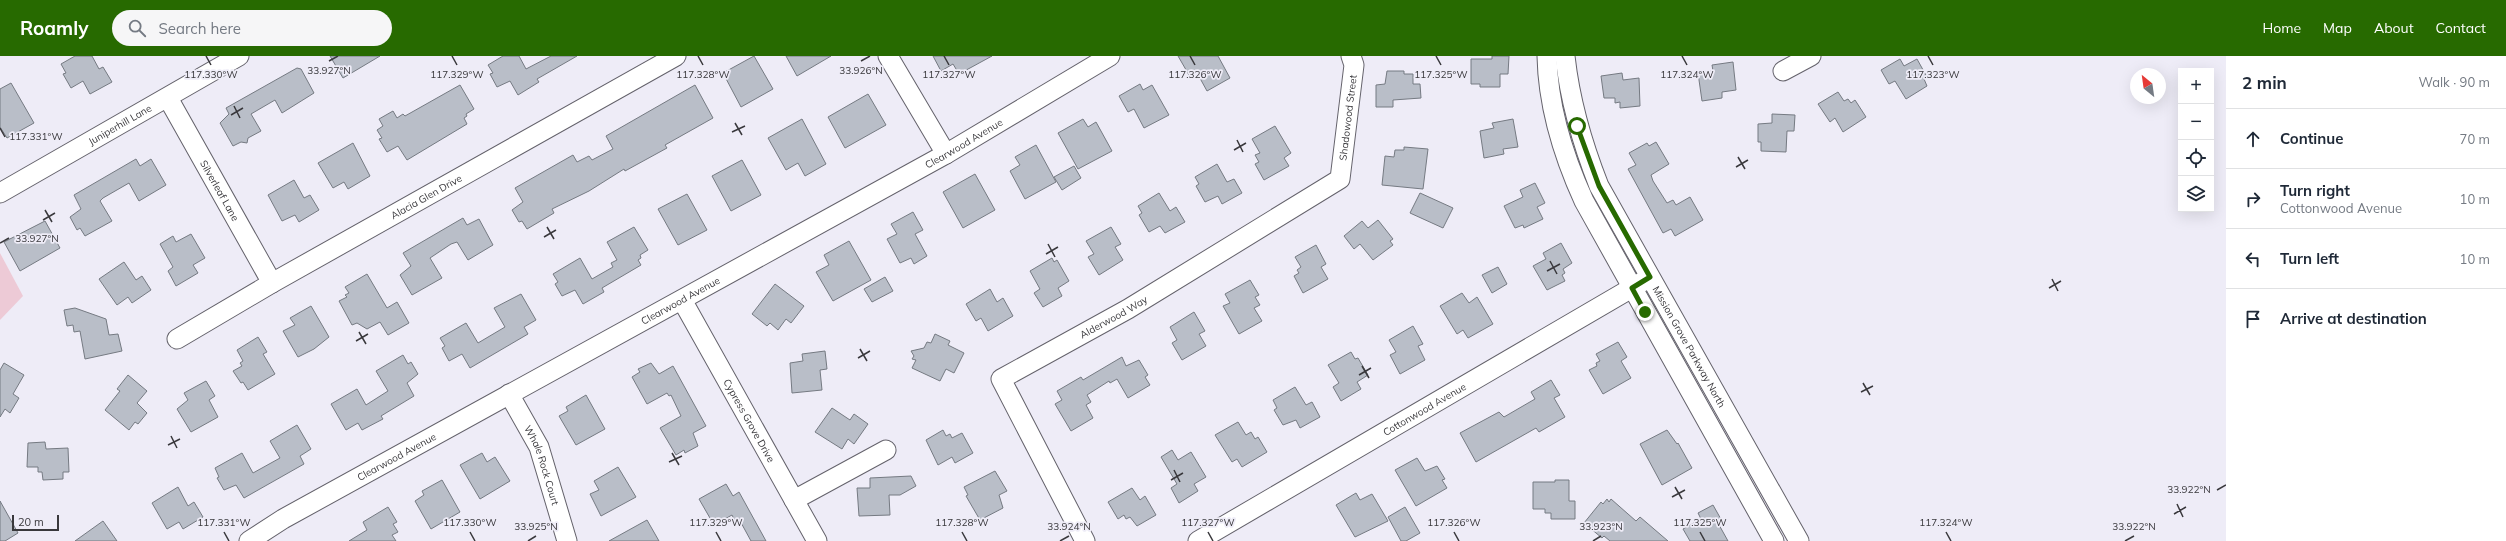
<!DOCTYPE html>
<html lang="en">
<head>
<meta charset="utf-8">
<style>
  body { margin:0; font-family:Mulish,sans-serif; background:#f6f6f7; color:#1f2937 }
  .controls { position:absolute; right:12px; top:12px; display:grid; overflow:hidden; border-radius:0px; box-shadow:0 4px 16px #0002 }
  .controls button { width:36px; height:36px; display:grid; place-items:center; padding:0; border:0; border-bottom:1px solid #e0e1e3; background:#fff; color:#1f2937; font:20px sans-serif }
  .compass { position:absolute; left:2130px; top:12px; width:36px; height:36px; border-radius:50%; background:#fff; box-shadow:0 4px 16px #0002; rotate:331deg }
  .scale { position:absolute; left:12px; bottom:10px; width:47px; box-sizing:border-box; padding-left:4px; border:2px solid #39383c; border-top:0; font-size:11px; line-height:14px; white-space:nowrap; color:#39383c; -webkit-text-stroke:3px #eeecf7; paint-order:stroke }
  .stop { position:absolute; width:12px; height:12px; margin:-9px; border:3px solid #276a00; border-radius:50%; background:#fff }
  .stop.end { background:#276a00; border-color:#fff; box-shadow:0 1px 4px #0008 }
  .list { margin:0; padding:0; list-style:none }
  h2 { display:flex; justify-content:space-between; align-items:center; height:52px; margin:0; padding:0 16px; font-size:17px }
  h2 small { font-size:13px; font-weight:400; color:#747a83 }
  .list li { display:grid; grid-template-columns:26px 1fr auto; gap:12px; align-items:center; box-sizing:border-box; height:60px; padding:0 16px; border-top:1px solid #e0e1e3 }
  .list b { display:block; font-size:15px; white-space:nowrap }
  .list p { margin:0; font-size:13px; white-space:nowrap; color:#747a83 }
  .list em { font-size:13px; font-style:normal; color:#747a83 }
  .icon { flex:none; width:22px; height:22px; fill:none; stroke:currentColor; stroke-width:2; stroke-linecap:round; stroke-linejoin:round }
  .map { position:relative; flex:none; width:2226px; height:485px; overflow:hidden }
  header { display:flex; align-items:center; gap:24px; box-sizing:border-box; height:56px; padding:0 20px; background:#276a00; color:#fff }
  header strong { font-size:19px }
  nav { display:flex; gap:22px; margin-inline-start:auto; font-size:14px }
  .search { width:280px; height:36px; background:#f6f6f7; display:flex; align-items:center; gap:10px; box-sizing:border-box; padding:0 14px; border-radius:22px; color:#747a83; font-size:15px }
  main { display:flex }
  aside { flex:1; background:#fff }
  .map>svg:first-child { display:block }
  .green { fill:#edcad6 }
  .building { fill:#b9bec8; stroke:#757a82 }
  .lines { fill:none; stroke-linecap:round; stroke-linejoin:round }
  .minor-casing { stroke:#64626b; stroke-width:21 }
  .minor { stroke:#fff; stroke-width:19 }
  .route { stroke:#276a00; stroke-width:5 }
  .ticks { fill:none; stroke:#39383c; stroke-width:1.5 }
  .labels { text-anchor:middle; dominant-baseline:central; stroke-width:3.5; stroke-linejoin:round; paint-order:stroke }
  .street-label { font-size:10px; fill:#39383c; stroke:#eeecf7 }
  .ticks-label { font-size:10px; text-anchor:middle; fill:#39383c; stroke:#eeecf7; stroke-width:3.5; stroke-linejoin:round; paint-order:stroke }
</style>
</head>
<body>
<header>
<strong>Roamly</strong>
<div class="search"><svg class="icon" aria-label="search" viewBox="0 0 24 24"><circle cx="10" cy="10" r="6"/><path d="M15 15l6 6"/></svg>Search here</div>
<nav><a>Home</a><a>Map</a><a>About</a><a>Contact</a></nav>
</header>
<main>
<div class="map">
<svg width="2226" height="485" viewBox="0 0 2226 485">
  <rect width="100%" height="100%" fill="#eeecf7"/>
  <path class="green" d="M0,197L23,240L0,264Z"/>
  <g class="building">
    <path d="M75,0H92L99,13L103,11L112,26L90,38L83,25L71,32L63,18L66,17L61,8Z"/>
    <path d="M330,0H380L343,22Z"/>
    <path d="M503,0H519L526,13L551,0H577L537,23L539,26L518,39L510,25L497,31L490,18L493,17L488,9Z"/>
    <path d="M754,0L773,33L741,51L723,17Z"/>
    <path d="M786,0H831L797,20Z"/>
    <path d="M933,0H992L959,18L953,8L941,15Z"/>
    <path d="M1178,0H1218L1230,22L1207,35L1196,15L1189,19Z"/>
    <path d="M1492,0H1509L1508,18H1500V31H1480V28H1471V3H1492Z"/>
    <path d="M1900,3L1904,10L1917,3L1927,21L1924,23L1927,30L1906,43L1895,25L1889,28L1881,14Z"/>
    <path d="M1733,6L1736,34L1722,36V42L1702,45L1698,17L1713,15L1712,9Z"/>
    <path d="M297,12L301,13L314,37L282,57L275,44L251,58L261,75L248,82L247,87L241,86L233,90L220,67L229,58L226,52Z"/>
    <path d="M1387,15H1404V18H1413V28H1420L1421,42L1393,44V51H1376V29L1385,28Z"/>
    <path d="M1622,17L1623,24L1639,22L1640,50L1620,52V46L1615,47V42H1604L1601,20Z"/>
    <path d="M11,27L34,67L7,82L0,71V33Z"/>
    <path d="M1140,28L1143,34L1152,29L1169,59L1144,72L1134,53L1128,56L1119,40Z"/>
    <path d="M460,29L474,53L466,58L467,60L464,62L467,68L407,104L398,90L387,96L379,83L382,82L377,74L383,70L379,63L393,55L397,62L403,58L405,60Z"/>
    <path d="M695,29L713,62L665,89L667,92L625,115L624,113L589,135L552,153L554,157L527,173L522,165L519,166L512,154L523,146L515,132L573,99L577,106L589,100L592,104L613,93L606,80Z"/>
    <path d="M1838,36L1844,45L1848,43L1851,47L1855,44L1866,61L1843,76L1835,62L1830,66L1818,48Z"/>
    <path d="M868,38L886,69L845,92L828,61Z"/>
    <path d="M1772,58L1795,59L1794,75H1787L1786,96L1761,95V86H1758V68L1772,67Z"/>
    <path d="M802,63L826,108L805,120L798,107L786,114L768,82Z"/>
    <path d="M1083,63L1088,71L1096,66L1112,95L1078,113L1058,77Z"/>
    <path d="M1513,63L1518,91L1503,93L1504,98L1484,102L1480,75L1494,72L1492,67Z"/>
    <path d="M1275,70L1291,97L1284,102L1289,110L1264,124L1255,108L1259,106L1255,99L1260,97L1252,83Z"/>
    <path d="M1656,86L1669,108L1651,119L1653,125L1667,147L1673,144L1676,149L1690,141L1703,164L1675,180L1671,173L1663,177L1628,113L1636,109L1629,97L1647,87L1649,90Z"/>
    <path d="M353,87L370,120L348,133L344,126L333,132L318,107Z"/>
    <path d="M1036,89L1056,126L1025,143L1010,115L1020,109L1015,101Z"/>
    <path d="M1404,91L1428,93L1423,133L1382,129L1385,100L1394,101L1395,94H1404Z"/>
    <path d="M136,103L140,110L151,103L166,129L139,145L129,127L103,142L100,145L112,165L85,180L80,172L77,174L70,161L81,153L74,139Z"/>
    <path d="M742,104L761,139L731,155L712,120Z"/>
    <path d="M1217,108L1227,126L1234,123L1242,137L1222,148L1218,140L1205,146L1196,130L1199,128L1195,121Z"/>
    <path d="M1074,110L1081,122L1062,134L1054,121Z"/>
    <path d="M975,118L995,154L963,172L943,136Z"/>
    <path d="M294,124L304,142L310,139L319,154L299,166L295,159L282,165L268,139Z"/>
    <path d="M1535,127L1545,147L1537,151L1543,163L1524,172L1523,169L1515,172L1504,150L1523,141L1520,134Z"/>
    <path d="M1159,137L1170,155L1176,151L1185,166L1165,177L1160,170L1149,176L1139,159L1142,157L1138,150Z"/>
    <path d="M1420,137L1453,152L1443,172L1410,157Z"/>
    <path d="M687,138L707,174L678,189L658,153Z"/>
    <path d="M913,156L923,174L915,178L927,200L914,208L911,202L900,207L887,183L897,178L891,168Z"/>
    <path d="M463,162L467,169L479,163L493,189L468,204L457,186L451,188L430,202L442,222L412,239L400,219L411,210L403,197Z"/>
    <path d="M1378,164L1393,183L1390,185L1393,189L1373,204L1360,188L1354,193L1344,180L1362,165L1368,172Z"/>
    <path d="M45,165L60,192L20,215L4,186Z"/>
    <path d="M634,171L648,194L640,199L641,202L638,204L641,209L602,232L604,236L583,248L575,234L562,240L555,228L558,226L553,218L580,202L592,223L613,211L611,207L617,204L607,186Z"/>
    <path d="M1111,171L1121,188L1115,191L1123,204L1099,219L1088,201L1094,198L1086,185Z"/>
    <path d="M191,178L205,202L193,209L198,217L176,230L168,215L173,211L160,188L173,180L176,186Z"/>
    <path d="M849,185L871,224L833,245L816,216L829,209L824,199Z"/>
    <path d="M1561,187L1572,207L1563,213L1565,217L1562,219L1565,225L1547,234L1533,210L1546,203L1543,197Z"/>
    <path d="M1316,189L1326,208L1321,211L1328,223L1303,237L1294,220L1299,217L1297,214L1301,211L1295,201Z"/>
    <path d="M1052,202L1054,206L1057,204L1069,225L1058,232L1062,240L1043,251L1034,237L1040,233L1030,215Z"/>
    <path d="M124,206L136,224L142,220L151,234L132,247L128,241L117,249L99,223Z"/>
    <path d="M1498,211L1507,228L1492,237L1482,219Z"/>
    <path d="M367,218L387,252L397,246L409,267L388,279L380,266L367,273L357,267L352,269L339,245L347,241L345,239L349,237L345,231Z"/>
    <path d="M885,221L893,235L872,246L864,233Z"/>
    <path d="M1250,224L1259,239L1255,241L1260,249L1254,252L1262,265L1239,278L1223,250L1230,247L1225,238Z"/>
    <path d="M775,228L804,250L791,267L786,263L778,274L770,267L767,270L752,258Z"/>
    <path d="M990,233L997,246L1003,242L1013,260L988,275L981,262L976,265L966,248Z"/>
    <path d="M1462,237L1469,247L1477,241L1493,268L1468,282L1463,274L1457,278L1440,250Z"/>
    <path d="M521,238L536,264L524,271L528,278L470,312L462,298L449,305L442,292L445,290L440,282L466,267L478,287L505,271L494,252Z"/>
    <path d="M311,250L329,281L314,293L298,301L283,275L295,269L290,262Z"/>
    <path d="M75,252L106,263L109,279L118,278L122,295L85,303L80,275L74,276L73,269L67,270L64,254Z"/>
    <path d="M1194,256L1205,275L1199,278L1206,290L1182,304L1172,287L1177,284L1170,271Z"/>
    <path d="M1413,270L1423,288L1418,290L1425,304L1400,318L1390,299L1396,296L1389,284Z"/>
    <path d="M935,278L950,285L948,289L964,297L954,317L946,313L940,325L912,312L916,304L912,303L914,300L911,295L924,292L927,286L931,287Z"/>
    <path d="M258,281L267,296L263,298L275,318L248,334L243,326L241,327L233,315L242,310L240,307L243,305L237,294Z"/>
    <path d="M1618,286L1627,301L1621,305L1631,322L1603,338L1589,314L1597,310L1596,307L1600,305L1596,298Z"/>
    <path d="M825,295L827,313L820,314L822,334L792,337L790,307L803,305L802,298Z"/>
    <path d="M1351,296L1355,303L1358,302L1368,319L1357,326L1361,333L1341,345L1333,331L1339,327L1328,309Z"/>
    <path d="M403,299L408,308L411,306L418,318L407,327L414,340L381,360L383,363L362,374L358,367L346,374L331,348L357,333L366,349L388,335L376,315Z"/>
    <path d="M1122,301L1126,310L1139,304L1148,319L1145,321L1150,329L1128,342L1117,323L1110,327L1109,325L1087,339L1091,346L1086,349L1093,362L1071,375L1055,348L1062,344L1057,335L1081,321L1083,324Z"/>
    <path d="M4,307L24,319L13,338L19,342L10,357L5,353L0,361V314Z"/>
    <path d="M651,307L659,318L673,310L706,370L693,377L698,390L685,397L684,394L676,399L660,372L681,360L671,339L669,340L667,337L647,348L632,321L640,316L638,313Z"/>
    <path d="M128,319L147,335L137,347L147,357L138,368L135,366L129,374L105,354L120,335L117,333Z"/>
    <path d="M1551,324L1560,339L1554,342L1565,361L1539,376L1536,372L1476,406L1460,377L1499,356L1504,361L1535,343L1531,336Z"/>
    <path d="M206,325L215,340L209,344L218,361L191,376L177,353L188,344L184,337Z"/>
    <path d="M1295,331L1306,349L1312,346L1320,361L1300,372L1296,364L1283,369L1274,354L1277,352L1273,344Z"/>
    <path d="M586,339L605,373L576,389L559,360L568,355L566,351Z"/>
    <path d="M832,352L850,364L854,358L868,368L854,388L848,383L842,393L815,376Z"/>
    <path d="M1238,366L1246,379L1251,376L1255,383L1258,381L1267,396L1242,411L1237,403L1232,406L1215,379Z"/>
    <path d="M297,369L311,393L300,400L304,408L244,442L236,429L224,434L217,422L219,421L215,412L242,397L253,417L280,402L270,385Z"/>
    <path d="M943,374L946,380L950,378L952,382L962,377L973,397L955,407L952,401L938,409L926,384Z"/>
    <path d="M1667,374L1677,388L1678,387L1692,412L1662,429L1640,388Z"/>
    <path d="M45,386L46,393L68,392L69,416H63V423L43,424L42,416H38V411H27L28,387Z"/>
    <path d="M1172,394L1178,404L1191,396L1206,421L1194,428L1198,435L1179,447L1171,432L1177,428L1161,401Z"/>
    <path d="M482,397L487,406L495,401L510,425L480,443L460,409Z"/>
    <path d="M1417,402L1425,415L1437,410L1445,423L1442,424L1447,432L1416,450L1395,414Z"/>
    <path d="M618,411L636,441L601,460L590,438L599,434L594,425Z"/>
    <path d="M995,415L1007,435L999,439L1003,452L980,464L966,440L968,439L964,431Z"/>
    <path d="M911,420L916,430L900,439H889L890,459L859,460L857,432H870V422Z"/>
    <path d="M442,424L460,456L431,473L415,445L424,439L422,435Z"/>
    <path d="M1555,424H1569V445H1575V463H1551V457H1545V453H1533V426H1555Z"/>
    <path d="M726,428L733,440L739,436L766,485H751L739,463L735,465L732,459L714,469L699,443Z"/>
    <path d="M178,431L188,450L194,446L203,461L183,473L179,466L167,473L152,447Z"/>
    <path d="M1132,432L1140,444L1145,440L1156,459L1137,470L1130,461L1126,463L1124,459L1118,463L1108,446Z"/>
    <path d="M1356,437L1360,444L1372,438L1388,465L1355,481L1336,449Z"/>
    <path d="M1607,443L1609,446L1611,443L1636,465L1640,461L1668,485H1610L1604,480L1602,482L1584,467L1601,446L1603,448Z"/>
    <path d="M0,445L18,477L5,485H0Z"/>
    <path d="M1713,449L1722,465L1718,467L1728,485H1690L1683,473L1701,463L1698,457Z"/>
    <path d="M388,451L397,466L393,468L398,476L392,479L396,485H349L367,474L363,466Z"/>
    <path d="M1405,451L1420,477L1406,485H1401L1388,461Z"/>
    <path d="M647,464L659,485H609Z"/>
    <path d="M103,465L117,485H75Z"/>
  </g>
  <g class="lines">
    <g class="minor-casing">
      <g id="minor">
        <path d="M888,0L946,98"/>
        <path d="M1547,0C1548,52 1563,99 1584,145L1774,485"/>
        <path id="s1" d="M1565,0C1570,46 1582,87 1599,130L1799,485"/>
        <path d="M1783,15L1811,0"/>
        <path id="s2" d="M168,42L272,227"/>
        <path id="s3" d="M0,137L239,0"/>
        <path id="s4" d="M682,244L817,485"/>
        <path id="s5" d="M177,283L272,227L676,0"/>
        <path id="s6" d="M509,338L539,391L567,485"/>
        <path d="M794,444L886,394"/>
        <path id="s7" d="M249,485L283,463L946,98L1110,0"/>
        <path id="s8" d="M1085,485L1001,323L1128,253L1340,123L1354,9L1351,0"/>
        <path id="s9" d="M1198,485L1642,226"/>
      </g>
    </g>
    <use href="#minor" class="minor"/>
  </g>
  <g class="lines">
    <path class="route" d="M1577,70L1599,130L1650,221L1632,232L1645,256"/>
  </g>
  <path class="ticks" d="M206,0L211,9M452,0L457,9M698,0L703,9M944,0L949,9M1190,0L1195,9M1436,0L1441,9M1682,0L1687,9M1928,0L1933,9M329,5L338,0M861,5L870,0M234,50L240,62M231,59L243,52M735,67L742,79M0,72L5,81M732,76L745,70M1237,84L1243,96M1234,94L1246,87M1738,101L1745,113M1736,111L1748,104M45,154L52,166M43,164L55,157M547,171L554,183M544,181L556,174M0,187L9,182M1048,188L1055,201M1046,198L1058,191M1550,205L1557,218M1547,215L1560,208M2052,223L2058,235M2049,232L2061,225M359,276L366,288M356,285L368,278M860,293L867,305M858,302L870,295M1362,310L1369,322M1359,319L1371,312M1863,327L1870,339M1861,336L1873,330M171,380L177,392M168,389L180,383M672,397L679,409M669,406L682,400M1174,414L1180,426M1171,424L1183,417M1675,431L1682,443M2217,434L2226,429M1672,441L1685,434M2177,448L2183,461M2174,458L2186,451M224,476L229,485M470,476L475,485M716,476L721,485M962,476L967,485M1208,476L1213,485M1454,476L1459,485M1700,476L1705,485M1946,476L1951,485M528,485L536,480M1060,485L1069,480M1593,485L1601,480M2125,485L2134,480"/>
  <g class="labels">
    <g class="street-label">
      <text stroke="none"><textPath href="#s8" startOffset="638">Shadowood Street</textPath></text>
      <text stroke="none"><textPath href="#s3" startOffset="138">Juniperhill Lane</textPath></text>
      <text stroke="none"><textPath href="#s7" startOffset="818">Clearwood Avenue</textPath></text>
      <text stroke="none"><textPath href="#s2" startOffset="106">Silverleaf Lane</textPath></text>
      <text stroke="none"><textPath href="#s5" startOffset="287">Alacia Glen Drive</textPath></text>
      <text stroke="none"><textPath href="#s7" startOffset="494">Clearwood Avenue</textPath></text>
      <text stroke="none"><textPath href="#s8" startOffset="311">Alderwood Way</textPath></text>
      <text stroke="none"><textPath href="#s1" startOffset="319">Mission Grove Parkway North</textPath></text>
      <text stroke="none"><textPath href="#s9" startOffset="262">Cottonwood Avenue</textPath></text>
      <text stroke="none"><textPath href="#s4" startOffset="138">Cypress Grove Drive</textPath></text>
      <text stroke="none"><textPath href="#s7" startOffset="170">Clearwood Avenue</textPath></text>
      <text stroke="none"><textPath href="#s6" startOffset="79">Whale Rock Court</textPath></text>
    </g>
  </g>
  <g class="ticks-label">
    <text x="329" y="18">33.927°N</text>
    <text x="861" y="18">33.926°N</text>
    <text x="457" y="22">117.329°W</text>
    <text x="703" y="22">117.328°W</text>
    <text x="949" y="22">117.327°W</text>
    <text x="1195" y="22">117.326°W</text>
    <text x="1687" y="22">117.324°W</text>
    <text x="211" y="22">117.330°W</text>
    <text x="1441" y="22">117.325°W</text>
    <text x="1933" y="22">117.323°W</text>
    <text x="36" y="84">117.331°W</text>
    <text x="37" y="186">33.927°N</text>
    <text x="2189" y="437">33.922°N</text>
    <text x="224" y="470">117.331°W</text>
    <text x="470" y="470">117.330°W</text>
    <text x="716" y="470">117.329°W</text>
    <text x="962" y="470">117.328°W</text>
    <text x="1208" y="470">117.327°W</text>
    <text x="1454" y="470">117.326°W</text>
    <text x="1700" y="470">117.325°W</text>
    <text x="1946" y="470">117.324°W</text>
    <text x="536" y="474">33.925°N</text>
    <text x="1069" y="474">33.924°N</text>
    <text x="1601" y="474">33.923°N</text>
    <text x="2134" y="474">33.922°N</text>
  </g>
</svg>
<div class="controls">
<button>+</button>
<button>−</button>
<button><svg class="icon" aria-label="locate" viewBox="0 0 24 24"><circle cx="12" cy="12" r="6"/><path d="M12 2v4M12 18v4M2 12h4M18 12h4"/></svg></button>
<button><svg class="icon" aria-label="layers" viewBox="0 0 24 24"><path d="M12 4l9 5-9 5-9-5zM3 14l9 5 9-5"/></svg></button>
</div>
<svg class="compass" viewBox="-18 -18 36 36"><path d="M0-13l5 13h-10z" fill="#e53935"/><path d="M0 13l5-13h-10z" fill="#747a83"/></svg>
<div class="scale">20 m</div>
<div class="stop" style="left:1577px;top:70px"></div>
<div class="stop end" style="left:1645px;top:256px"></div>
</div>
<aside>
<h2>2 min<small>Walk · 90 m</small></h2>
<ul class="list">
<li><svg class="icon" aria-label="ahead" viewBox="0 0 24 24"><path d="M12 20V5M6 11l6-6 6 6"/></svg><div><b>Continue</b></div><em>70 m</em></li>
<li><svg class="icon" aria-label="right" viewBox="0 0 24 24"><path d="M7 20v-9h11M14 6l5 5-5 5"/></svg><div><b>Turn right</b><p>Cottonwood Avenue</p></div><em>10 m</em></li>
<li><svg class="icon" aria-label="left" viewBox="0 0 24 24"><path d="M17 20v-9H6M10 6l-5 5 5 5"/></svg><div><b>Turn left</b></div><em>10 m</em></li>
<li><svg class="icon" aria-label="arrive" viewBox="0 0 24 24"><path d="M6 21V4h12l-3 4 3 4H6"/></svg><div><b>Arrive at destination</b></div></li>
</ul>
</aside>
</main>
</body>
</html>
